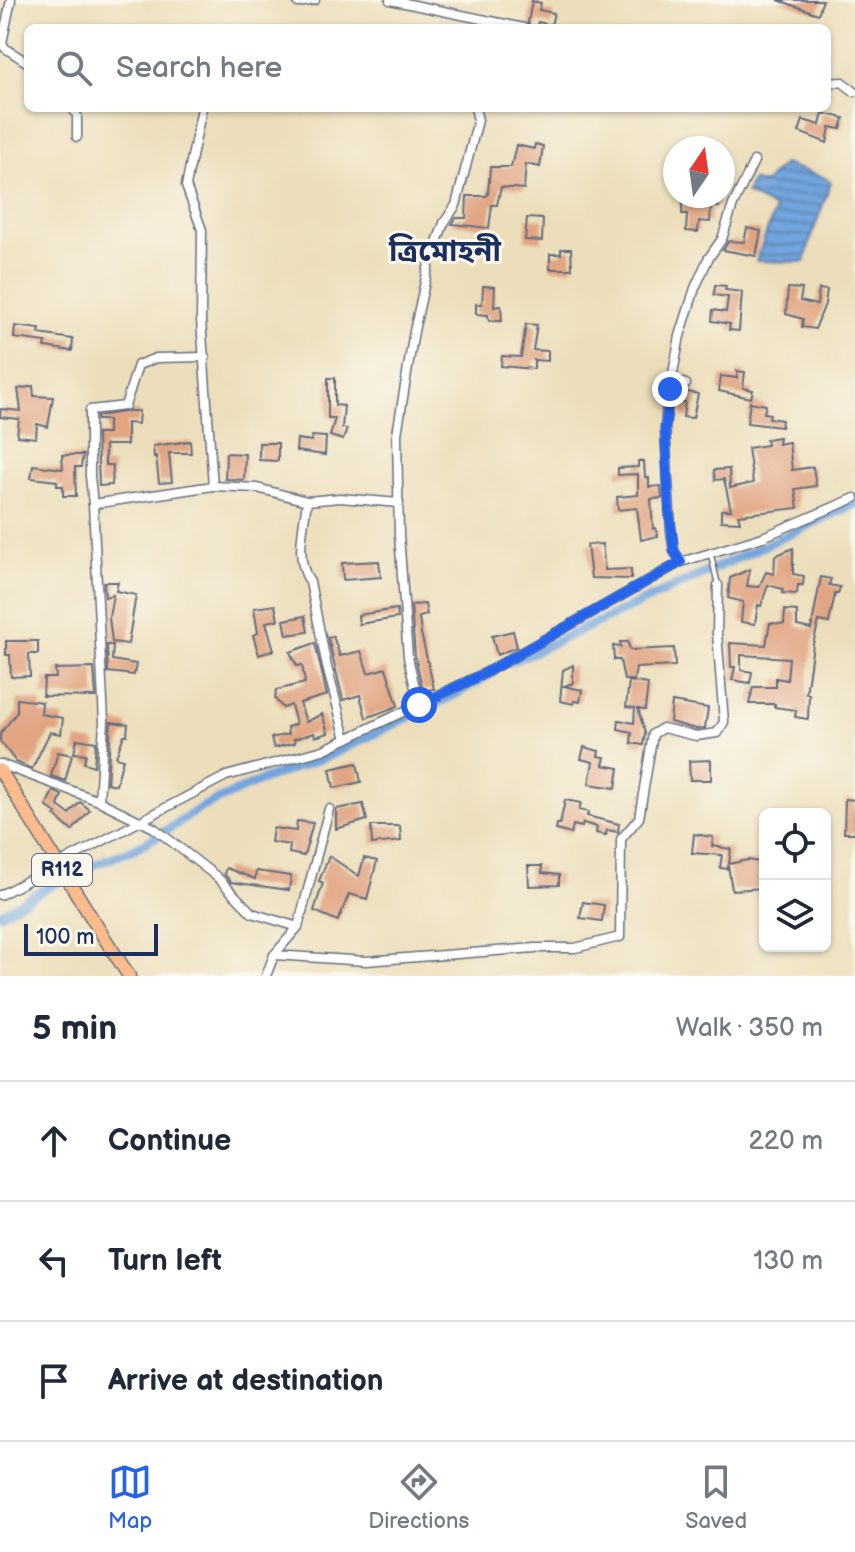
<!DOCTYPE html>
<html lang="en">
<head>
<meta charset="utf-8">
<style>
  body { margin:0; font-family:"Balsamiq Sans","Noto Sans Bengali",sans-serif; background:#f2f2f3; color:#1f2937 }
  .controls { position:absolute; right:24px; bottom:24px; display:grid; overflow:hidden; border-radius:12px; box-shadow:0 2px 6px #0004 }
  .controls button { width:72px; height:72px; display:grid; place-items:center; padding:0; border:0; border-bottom:2px solid #e0e1e3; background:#fff; color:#1f2937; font:40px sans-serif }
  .compass { position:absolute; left:663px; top:136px; width:72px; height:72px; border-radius:50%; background:#fff; box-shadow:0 2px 6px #0004; rotate:13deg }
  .scale { position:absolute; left:24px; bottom:20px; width:134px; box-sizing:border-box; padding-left:8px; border:4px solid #1b2f5e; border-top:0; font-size:22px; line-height:28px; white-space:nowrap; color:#1b2f5e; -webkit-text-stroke:6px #fbf7ec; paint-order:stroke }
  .stop { position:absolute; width:24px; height:24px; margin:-18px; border:6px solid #2563eb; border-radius:50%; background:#fff }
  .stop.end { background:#2563eb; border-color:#fff; box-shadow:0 2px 8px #0008 }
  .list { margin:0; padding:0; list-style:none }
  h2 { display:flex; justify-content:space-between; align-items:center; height:104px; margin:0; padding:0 32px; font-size:34px }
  h2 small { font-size:26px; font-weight:400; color:#747a83 }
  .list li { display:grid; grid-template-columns:52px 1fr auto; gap:24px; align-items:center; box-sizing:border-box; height:120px; padding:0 32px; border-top:2px solid #e0e1e3 }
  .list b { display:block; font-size:30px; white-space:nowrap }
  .list em { font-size:26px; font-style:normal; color:#747a83 }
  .icon { flex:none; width:44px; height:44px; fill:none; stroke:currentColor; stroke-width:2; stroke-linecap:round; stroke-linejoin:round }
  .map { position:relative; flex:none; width:855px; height:976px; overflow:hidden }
  .search { position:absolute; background:#fff; box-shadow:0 2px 6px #0004; left:24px; right:24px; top:24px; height:88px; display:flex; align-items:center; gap:20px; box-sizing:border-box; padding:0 28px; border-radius:12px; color:#747a83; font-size:30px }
  .sheet { height:464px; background:#fff }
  nav { display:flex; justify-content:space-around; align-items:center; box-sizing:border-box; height:112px; border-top:2px solid #e0e1e3; background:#fff; font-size:22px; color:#747a83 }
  nav a { display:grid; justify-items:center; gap:4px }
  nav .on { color:#2563eb }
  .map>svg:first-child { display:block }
  .water { fill:url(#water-rules); stroke:#466a9e; stroke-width:2 }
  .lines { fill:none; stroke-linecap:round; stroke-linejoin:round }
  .canal { stroke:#72a4dd; stroke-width:9 }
  .building { fill:#e1a583 }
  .lane-casing { stroke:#646c7e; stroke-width:7 }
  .street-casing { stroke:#646c7e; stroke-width:11 }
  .primary-casing { stroke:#646c7e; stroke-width:15 }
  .lane { stroke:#fff; stroke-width:4 }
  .street { stroke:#fff; stroke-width:8 }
  .primary { stroke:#fbbb8c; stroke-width:12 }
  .primary-bridge-casing { stroke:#646c7e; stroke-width:15; stroke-linecap:butt }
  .primary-bridge { stroke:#fbbb8c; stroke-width:12 }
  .route { stroke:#2563eb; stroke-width:10 }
  .labels { text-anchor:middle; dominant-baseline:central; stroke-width:6; stroke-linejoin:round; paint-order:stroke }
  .shield { fill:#fbf7ec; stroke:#5e6b89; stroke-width:2 }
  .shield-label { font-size:20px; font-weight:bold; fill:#1b2f5e }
  .district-label { font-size:30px; font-weight:bold; fill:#1b2f5e; stroke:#fbf7ec }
</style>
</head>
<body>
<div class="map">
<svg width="855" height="976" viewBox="0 0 855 976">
  <defs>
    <pattern id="water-rules" width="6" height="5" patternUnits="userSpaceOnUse" patternTransform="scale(2)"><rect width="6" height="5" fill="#72a4dd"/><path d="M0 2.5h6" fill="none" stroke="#5d86b6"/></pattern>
  </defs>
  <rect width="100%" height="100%" fill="#fbf7ec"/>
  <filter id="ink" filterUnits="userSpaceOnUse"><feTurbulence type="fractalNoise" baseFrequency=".0125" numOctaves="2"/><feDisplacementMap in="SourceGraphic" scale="16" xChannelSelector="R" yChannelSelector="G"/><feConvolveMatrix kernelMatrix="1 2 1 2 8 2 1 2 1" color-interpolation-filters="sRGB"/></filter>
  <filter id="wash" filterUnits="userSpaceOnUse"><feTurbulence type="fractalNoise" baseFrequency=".006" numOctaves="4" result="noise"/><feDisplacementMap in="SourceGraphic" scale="32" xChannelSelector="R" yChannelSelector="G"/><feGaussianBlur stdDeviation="1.8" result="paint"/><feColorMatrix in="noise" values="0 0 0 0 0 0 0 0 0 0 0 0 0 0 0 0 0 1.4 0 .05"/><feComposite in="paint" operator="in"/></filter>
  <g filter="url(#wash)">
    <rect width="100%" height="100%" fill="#ecdeba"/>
    <path class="water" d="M783,164L823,177L831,182L810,241L805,262L756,261L775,209L746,193L752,180L764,184Z"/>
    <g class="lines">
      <g class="canal">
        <path d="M509,663L855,504"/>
        <path d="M0,914L75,872L132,850L161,834L202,807L262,780L333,754L454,695L493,673"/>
      </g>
    </g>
    <g id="blocks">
      <g class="building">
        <path d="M778,0H823L818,14Z"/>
        <path d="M532,1L541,3L539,10L554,13L551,25L538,22L536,28H531L528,22Z"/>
        <path d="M823,113L844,118L841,129L830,127L827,143L799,132L803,120L820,125Z"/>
        <path d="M535,144L543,146L540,167L526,164L524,189L501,187L497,205H492L489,228L452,224L456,218H466L467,196H486L488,194L490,167H511L516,145L534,149Z"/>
        <path d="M707,196L719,197V207L711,206L710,222L699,221L698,232L686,231L687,214H682V204L707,206Z"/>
        <path d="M527,218L543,219L542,241L525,240Z"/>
        <path d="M747,228L761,231L756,256L723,250L729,241L744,242Z"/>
        <path d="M561,249H571L572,269H550V254H561Z"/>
        <path d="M715,285L726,286L725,290L742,292L739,331L729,330L730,324L712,321L713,310L726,312L728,297L714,295Z"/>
        <path d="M483,286L495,287L494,307L501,306L502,321H489L488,315L476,314V304H482Z"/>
        <path d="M788,288L802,289L800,301L817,305L819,289L827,290L825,304L815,329L802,327L803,319L786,314Z"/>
        <path d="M526,324L537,325L533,350L548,351V361L534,360V369L501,366L502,356L521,357Z"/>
        <path d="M15,326L40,329L39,334L73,339L72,351L45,347L46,342L14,338Z"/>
        <path d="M737,371L745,372L743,388L753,390L751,398L719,391L721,376L737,378Z"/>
        <path d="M328,378H335V405L344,406L342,428L347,429L343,440L330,436L335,418H328Z"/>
        <path d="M33,386L34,396L53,397L48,427L37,424L36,438L17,436L19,419L0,417L1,409L21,411L18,389Z"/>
        <path d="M677,390L698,394L693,418L683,417L685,402L675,401Z"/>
        <path d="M750,402L766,405L764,413L770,414L769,418L782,420L781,427L747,423Z"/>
        <path d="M130,411H139L138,424L127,423V445H105V465H113L112,485L99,486L97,434H108V420H97V416Z"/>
        <path d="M312,436L326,437L325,455L296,451L297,439L312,441Z"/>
        <path d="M779,437L778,444L789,442L792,470L813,467L816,486L795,489L798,508L738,515L740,522L721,521V510H731L724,479L715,480L714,470L729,469L730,488L753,483L748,448L767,445L766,439Z"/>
        <path d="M190,441L191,453H169L172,482L159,483L156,456L154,457L153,446Z"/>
        <path d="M259,443H278V461L259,460Z"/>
        <path d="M226,453L245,454L244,480L225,479Z"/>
        <path d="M62,455H83L81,467H75L76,496H63V486H57V481L31,478L33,465L63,469Z"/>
        <path d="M638,461H644L645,477L649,478V487L661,486L662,498L651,499L653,529L656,528L658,536L641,540L637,508L618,510L617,497L638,495V474L618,475V468L638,467Z"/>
        <path d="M602,544L605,570L631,569V579L591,578L587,545Z"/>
        <path d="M793,548V574L804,576L803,585H798L797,594L782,593L783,589L768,585L761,606L758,605L755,624L741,622L743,602L728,598L730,578L750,569L747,586L759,587L766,572L774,574L775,556Z"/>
        <path d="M379,561L381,577L343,580L342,563Z"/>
        <path d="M821,577L831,579L829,585L840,587L838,594H835L829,623L819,621L813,644L806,694H809L808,719L795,717L796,710L774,707L775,704H749L753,687H776V678L787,680L789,658L741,655V670L752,672L750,683L732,680L735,667H731L730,643L766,645L770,623L784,624L785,610L797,611V626L811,629Z"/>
        <path d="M104,582H118L116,591L136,595L128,644L112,642L109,617L113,595L105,597Z"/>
        <path d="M425,604L427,615L419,617L421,633L434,689L423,691L415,656L411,605Z"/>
        <path d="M275,605L278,620L266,622L274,650L259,655L253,635L258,633L254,608Z"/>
        <path d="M397,609L398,618L359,624L358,615Z"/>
        <path d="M305,616L308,632L287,635L284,620Z"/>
        <path d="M513,631L517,647L497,655L492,636Z"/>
        <path d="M333,636L340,656L361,651L368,673L386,668L398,706L366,718L360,695L343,700L328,638Z"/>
        <path d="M6,641H38V654H29L30,676L11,677L10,655H6Z"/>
        <path d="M620,642H628L630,650L674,648L675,666L636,668L634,680H624L620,660H614L613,646L621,647Z"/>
        <path d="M315,643L327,695L300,703L306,722L322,714L328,733L315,737L314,733L294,739L295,743L274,748L271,738L288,734L287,727L296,724L291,705L283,708L275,699L276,690L305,683L302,665L297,666L290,652Z"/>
        <path d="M107,645H113L112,660L136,664L134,675L108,672Z"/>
        <path d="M573,665V683L564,686L582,690L580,702L574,701V704L560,701L563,670Z"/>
        <path d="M94,668L96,697L43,696L44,678H56L55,669Z"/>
        <path d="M629,681L648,684L645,710L638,709L645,733L643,745L631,743L632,732L618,729L619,720L634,723L635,708L626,707Z"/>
        <path d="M17,699L42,702L41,714L63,718L61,734L50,732L32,769L16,762L0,741V734L17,712Z"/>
        <path d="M672,702L708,708L705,728L696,729L670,722Z"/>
        <path d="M111,722L128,724L127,735H124L116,757L123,759L116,785L107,783Z"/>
        <path d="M77,739L96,742L94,766L84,763L86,754L74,753Z"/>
        <path d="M584,747L599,751L598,756L605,757L603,765L619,768L616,788L589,784L593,762L581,759Z"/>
        <path d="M58,752L72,755L65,781L51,776Z"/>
        <path d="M711,760V780H690L689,761Z"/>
        <path d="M357,763L361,782L334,788L330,769Z"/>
        <path d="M53,791L62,795L58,806L69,814L80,802L90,810L72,831L55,816L57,814L46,806Z"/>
        <path d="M845,799L855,800V833H844Z"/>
        <path d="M565,800L581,803L579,810L588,812L587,816L619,824L618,832L607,830L606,835L596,833L597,827L583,823L582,827L573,825L571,834L556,830L557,824H560Z"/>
        <path d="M363,804L367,820L336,829V809Z"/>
        <path d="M297,821L313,823L304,856L289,853L290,845L271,842L273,828L296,831Z"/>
        <path d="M371,826H400L401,841L372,844Z"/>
        <path d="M694,834L713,837L712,846L731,849L729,864L748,860L765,863V888L732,890L728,865V869L720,868L722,855L692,853Z"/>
        <path d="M329,856L359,876L364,858L377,861L367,899L349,894L338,921L314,911L323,883L319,881Z"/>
        <path d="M528,866H542V873L559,875V885L529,886Z"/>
        <path d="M226,868L255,879L256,871L291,876L289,890L231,882L224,874Z"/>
        <path d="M583,902L604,905L602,921L580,918Z"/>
      </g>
    </g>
  </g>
  <g filter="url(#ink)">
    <use href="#blocks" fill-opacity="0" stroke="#646c7e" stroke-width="2"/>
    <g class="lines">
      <g class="lane-casing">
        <path id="lane" d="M711,555L718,585"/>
      </g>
      <g class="street-casing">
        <g id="street">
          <path d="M11,0L2,43L5,48L28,63"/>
          <path d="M298,0V3L315,0"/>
          <path d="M390,0L524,28"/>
          <path d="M827,83L842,82L855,92"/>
          <path d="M73,108L77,116V137"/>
          <path d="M672,380L686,384"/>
          <path d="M213,486L257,488L307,501L340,498L399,503"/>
          <path d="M307,501C304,527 294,559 310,582L327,667L346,739"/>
          <path d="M93,504L90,476V410L125,406L138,365L156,358L205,357"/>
          <path d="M681,562L674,551L671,530L665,429L667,405L680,336L695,288L708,259L722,239L733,205L754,161"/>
          <path d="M419,705L408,657L399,535L397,434L414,331L429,264L444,223L456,205L478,120L475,108"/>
          <path d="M0,764L99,801L154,828L217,877L252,913L298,927"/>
          <path d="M99,801L104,722L93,504L213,486L201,320L202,230L186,186L202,108"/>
          <path d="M329,809L298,927L274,955L366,961L535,948H575L620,937L621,839L639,818L653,734L663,728L696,736L717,733L724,722L717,633L718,585"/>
          <path d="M0,895L226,776L323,750L485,673L681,562L763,537L855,498"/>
          <path d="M266,976L274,955"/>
        </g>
      </g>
      <g class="primary-casing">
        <g id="primary">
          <path d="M0,770L26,812"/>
          <path d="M98,928L129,976"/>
        </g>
      </g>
      <use href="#lane" class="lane"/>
      <use href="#street" class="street"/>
      <use href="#primary" class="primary"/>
      <g class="primary-bridge-casing">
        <path id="primary-bridge" d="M26,812L98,928"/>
      </g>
      <use href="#primary-bridge" class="primary-bridge"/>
    </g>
  </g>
  <g class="lines" filter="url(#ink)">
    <path class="route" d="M419,705L485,673L681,562L674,551L669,509L665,429L670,389"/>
  </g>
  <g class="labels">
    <rect class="shield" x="32" y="854" width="60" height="32" rx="6"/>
    <g class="shield-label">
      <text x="62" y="870">R112</text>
    </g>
    <g class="district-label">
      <text x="445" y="252">ত্রিমোহনী</text>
    </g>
  </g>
</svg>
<div class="controls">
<button><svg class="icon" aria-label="locate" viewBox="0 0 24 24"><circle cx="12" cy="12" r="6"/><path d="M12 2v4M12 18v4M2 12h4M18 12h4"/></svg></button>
<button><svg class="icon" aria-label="layers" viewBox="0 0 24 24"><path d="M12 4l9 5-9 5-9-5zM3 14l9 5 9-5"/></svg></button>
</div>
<svg class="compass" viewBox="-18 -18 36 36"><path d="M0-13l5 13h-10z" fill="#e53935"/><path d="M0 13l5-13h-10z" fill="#747a83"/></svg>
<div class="scale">100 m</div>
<div class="stop" style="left:419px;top:705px"></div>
<div class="stop end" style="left:670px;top:389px"></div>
<div class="search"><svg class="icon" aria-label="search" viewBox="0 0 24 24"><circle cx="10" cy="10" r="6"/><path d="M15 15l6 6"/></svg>Search here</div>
</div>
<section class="sheet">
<h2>5 min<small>Walk · 350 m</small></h2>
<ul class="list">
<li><svg class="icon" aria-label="ahead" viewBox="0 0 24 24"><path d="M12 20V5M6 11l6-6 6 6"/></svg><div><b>Continue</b></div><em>220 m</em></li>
<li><svg class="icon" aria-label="left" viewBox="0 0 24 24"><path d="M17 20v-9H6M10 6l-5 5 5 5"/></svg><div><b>Turn left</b></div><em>130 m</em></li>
<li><svg class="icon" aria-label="arrive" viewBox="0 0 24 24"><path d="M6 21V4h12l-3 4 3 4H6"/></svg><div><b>Arrive at destination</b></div></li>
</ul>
</section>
<nav>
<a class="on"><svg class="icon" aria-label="map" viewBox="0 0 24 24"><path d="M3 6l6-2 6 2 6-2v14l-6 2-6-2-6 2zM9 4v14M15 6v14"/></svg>Map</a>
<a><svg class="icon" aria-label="directions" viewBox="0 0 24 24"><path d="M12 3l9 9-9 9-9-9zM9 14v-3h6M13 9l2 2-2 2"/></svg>Directions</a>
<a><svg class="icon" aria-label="saved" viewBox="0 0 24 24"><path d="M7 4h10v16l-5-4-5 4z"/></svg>Saved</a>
</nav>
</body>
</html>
